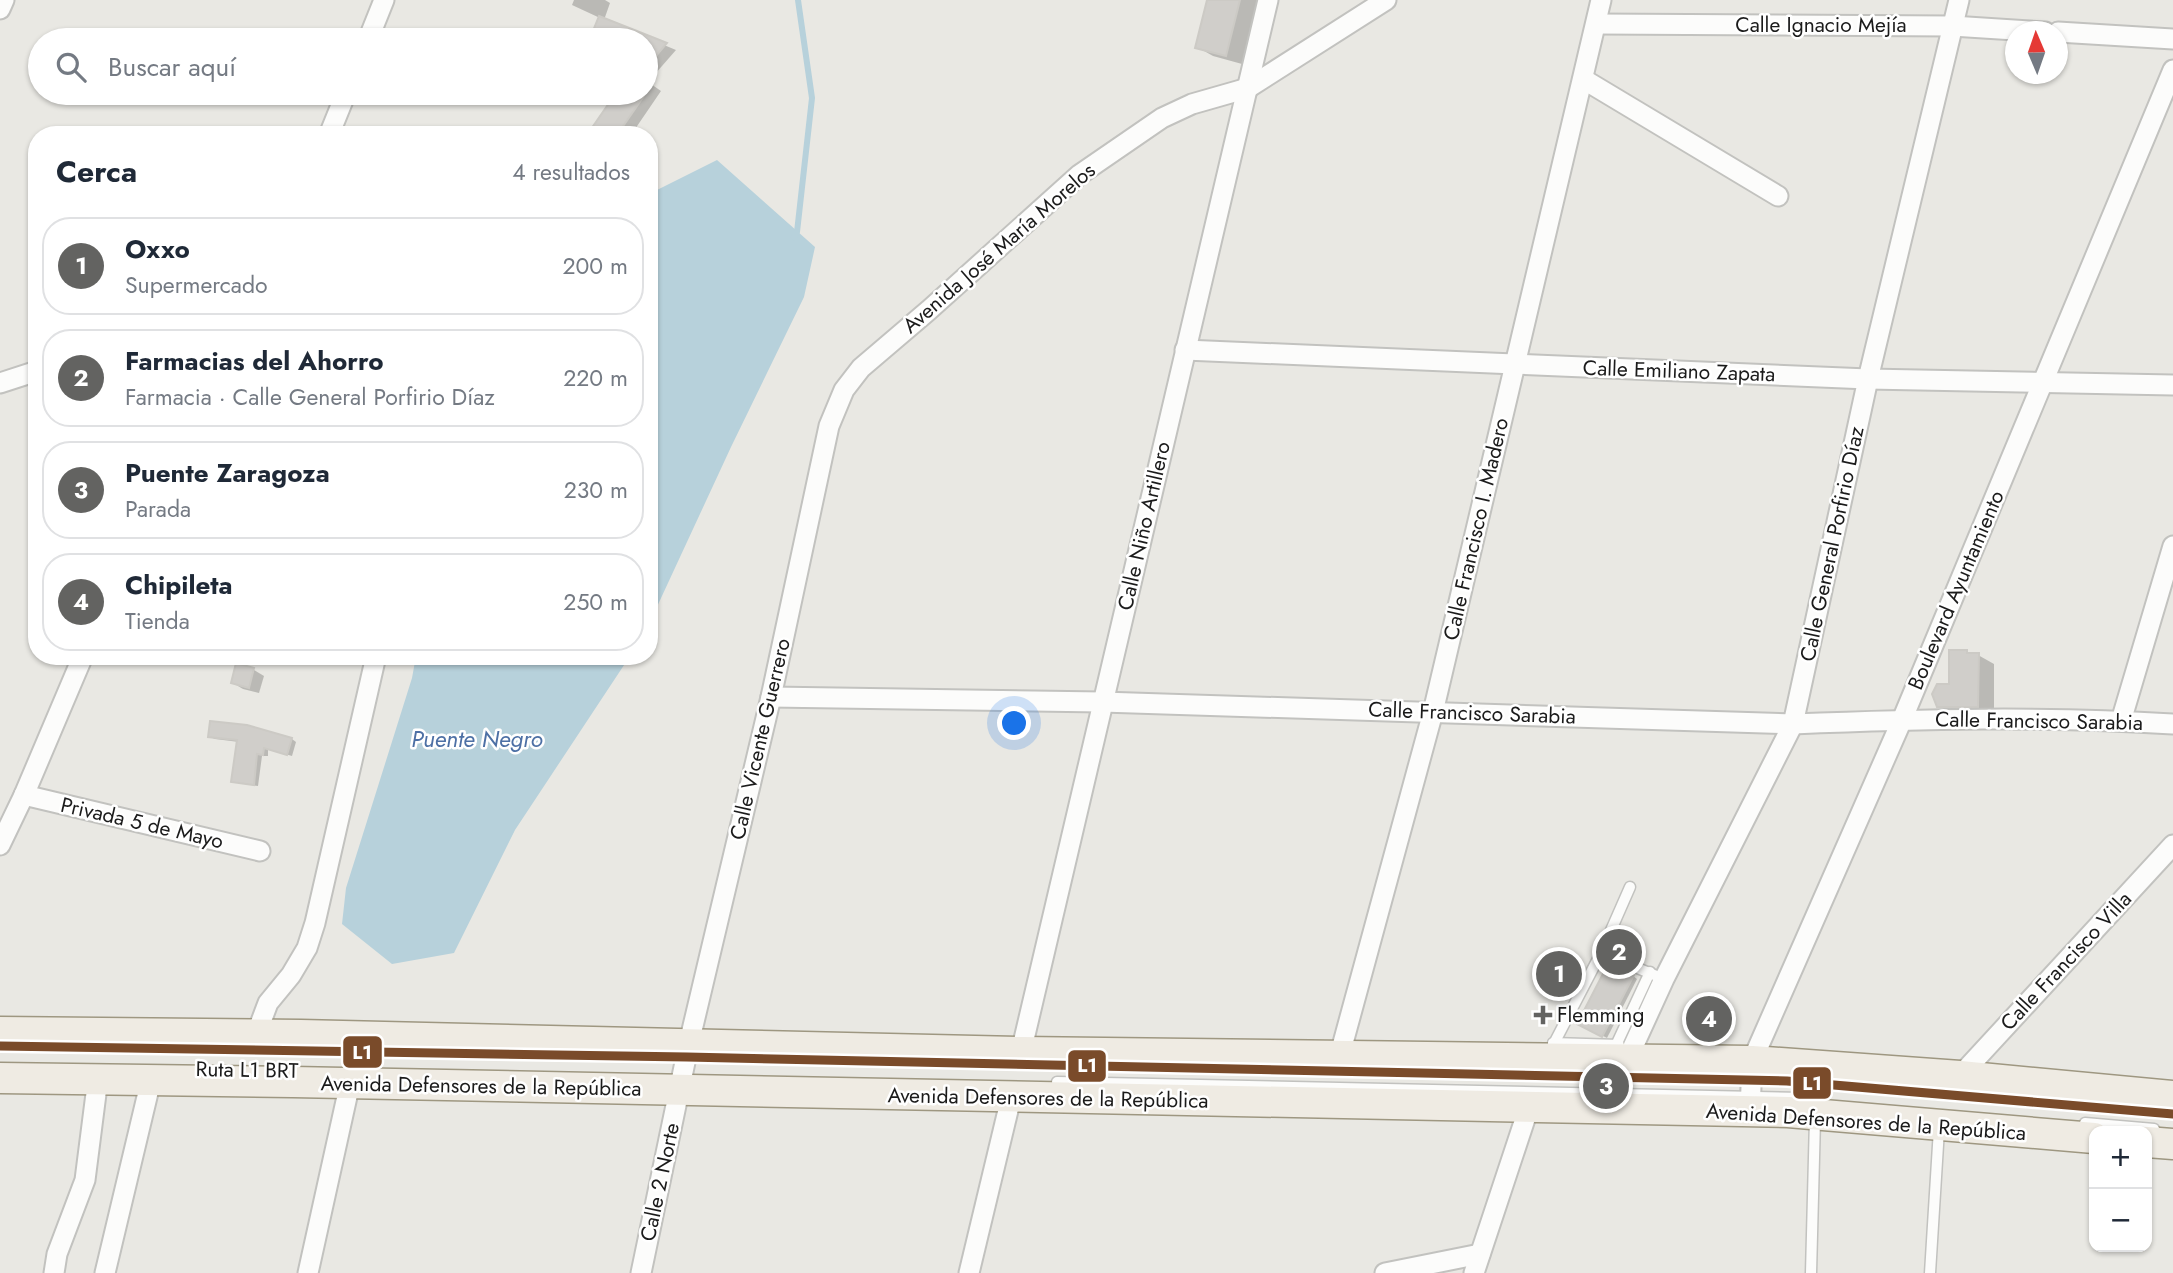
<!DOCTYPE html>
<html lang="es">
<head>
<meta charset="utf-8">
<style>
  body { margin:0; font-family:Jost,sans-serif; background:#f2f2f3; color:#1f2937 }
  .controls { position:absolute; right:21px; bottom:21px; display:grid; overflow:hidden; border-radius:14px; box-shadow:0 2px 5px #0004 }
  .controls button { width:63px; height:63px; display:grid; place-items:center; padding:0; border:0; border-bottom:2px solid #e0e1e3; background:#fff; color:#1f2937; font:35px sans-serif }
  .compass { position:absolute; left:2005px; top:21px; width:63px; height:63px; border-radius:50%; background:#fff; box-shadow:0 2px 5px #0004; rotate:358deg }
  .you { position:absolute; left:1015px; top:724px; width:24px; height:24px; margin:-18px; border:5px solid #fff; border-radius:50%; background:#1a73e8; box-shadow:0 0 0 10px #1a73e833 }
  .badge { display:grid; place-items:center; width:46px; height:46px; border-radius:50%; background:#636361; color:#fff; font-size:23px; font-weight:700 }
  .pin { position:absolute; translate:-50% -50%; border:4px solid #fff; box-shadow:0 2px 7px #0006 }
  .list { margin:0; padding:0; list-style:none }
  h2 { display:flex; justify-content:space-between; align-items:center; height:91px; margin:0; padding:0 28px; font-size:30px }
  h2 small { font-size:23px; font-weight:400; color:#747a83 }
  .list li { display:grid; grid-template-columns:46px 1fr auto; gap:21px; align-items:center; box-sizing:border-box; height:98px; margin:0 14px 14px; padding:0 14px; border:2px solid #e0e1e3; border-radius:28px }
  .list b { display:block; font-size:26px; white-space:nowrap }
  .list p { margin:0; font-size:23px; white-space:nowrap; color:#747a83 }
  .list em { font-size:23px; font-style:normal; color:#747a83 }
  .icon { flex:none; width:38px; height:38px; fill:none; stroke:currentColor; stroke-width:2; stroke-linecap:round; stroke-linejoin:round }
  .map { position:relative; flex:none; width:2173px; height:1273px; overflow:hidden }
  .search { position:absolute; background:#fff; box-shadow:0 2px 5px #0004; left:28px; top:28px; width:630px; height:77px; display:flex; align-items:center; gap:18px; box-sizing:border-box; padding:0 24px; border-radius:38px; color:#747a83; font-size:26px }
  .panel { position:absolute; background:#fff; box-shadow:0 2px 5px #0004; left:28px; top:126px; width:630px; height:539px; border-radius:28px }
  .map>svg:first-child { display:block }
  .water { fill:#b7d1db }
  .shadow { fill:#0003 }
  .lines { fill:none; stroke-linecap:round; stroke-linejoin:round }
  .stream { stroke:#b7d1db; stroke-width:6 }
  .building { fill:#d0ceca; stroke:#cccac5; stroke-width:2 }
  .lane-casing { stroke:#c2c2bf; stroke-width:13 }
  .street-casing { stroke:#c2c2bf; stroke-width:23 }
  .primary-casing { stroke:#9e9781; stroke-width:33 }
  .lane { stroke:#fcfcfb; stroke-width:10 }
  .street { stroke:#fcfcfb; stroke-width:19 }
  .primary { stroke:#efebe3; stroke-width:30 }
  .bus-1-casing { stroke:#fff; stroke-width:14 }
  .bus-1 { stroke:#7a4b2a; stroke-width:9 }
  .poi-dot { fill:#636361; stroke:#fff; stroke-width:2.5 }
  .labels { text-anchor:middle; dominant-baseline:central; stroke-width:5; stroke-linejoin:round; paint-order:stroke }
  .street-label { font-size:21px; fill:#1b1b1b; stroke:#fff }
  .poi-label { font-size:21px; fill:#1b1b1b; stroke:#fff; text-anchor:start }
  .water-label { font-size:23px; font-style:italic; fill:#4d70a5; stroke:#fff }
  .line-badge { stroke:#fff; stroke-width:2.5 }
  .badge-label { font-size:19px; text-anchor:middle; font-weight:bold; fill:#fff }
</style>
</head>
<body>
<div class="map">
<svg width="2173" height="1273" viewBox="0 0 2173 1273">
  <rect width="100%" height="100%" fill="#e9e8e3"/>
  <g class="water">
    <path d="M717,160L815,247L804,297L731,447L649,624V194Z"/>
    <path d="M416,656H630L515,830L454,953L392,964L342,924L346,888L412,678Z"/>
  </g>
  <g class="shadow">
    <path d="M574,0H605L610,3L604,20L676,50L648,82L661,91L631,135H587L617,95L614,93H646V40H599L600,18L572,5Z"/>
    <path d="M1209,0H1259L1242,64L1213,56L1197,47Z"/>
    <path d="M1966,651L1971,654L1978,655L1994,664V715L1955,716L1939,706L1951,686Z"/>
    <path d="M237,665L254,670L264,676L259,693L243,689L233,683Z"/>
    <path d="M210,737L292,739L296,742L292,756L268,749V756H262L258,786L238,783L233,781L239,742L215,739Z"/>
    <path d="M1633,976L1637,979L1607,1038L1579,1023Z"/>
  </g>
  <g class="lines">
    <path class="stream" d="M794,237L797,232L812,98L798,0"/>
  </g>
  <g class="building">
    <path d="M1207,0H1240L1226,56L1195,48Z"/>
    <path d="M599,16L652,37L667,43L646,68V40H602L591,36Z"/>
    <path d="M616,93H646L617,135H587Z"/>
    <path d="M1949,650H1967V653H1979L1978,707H1937L1932,694L1937,684H1949Z"/>
    <path d="M236,663L254,668L249,688L231,683Z"/>
    <path d="M210,721L247,725L292,738L287,755L264,748L263,755L257,754L254,785L231,782L237,740L208,737Z"/>
    <path d="M1608,964L1634,975L1602,1037L1577,1024Z"/>
  </g>
  <g class="lines">
    <g class="lane-casing">
      <g id="lane">
        <path d="M1601,953L1630,887"/>
        <path d="M1553,1043L1619,1045"/>
        <path d="M151,1048L412,1052"/>
        <path d="M1612,1054L1650,972"/>
        <path d="M1548,1055L1601,953L1664,979"/>
        <path d="M1316,1070L1787,1081L2173,1114"/>
        <path d="M1057,1082L1802,1098"/>
        <path d="M2085,1123L2154,1129"/>
        <path d="M1811,1273L1815,1119"/>
        <path d="M1930,1273L1939,1129"/>
      </g>
    </g>
    <g class="street-casing">
      <g id="street">
        <path d="M0,9L4,0"/>
        <path d="M1596,24L1952,26L2045,32"/>
        <path d="M2058,32L2173,39"/>
        <path d="M368,40L384,0"/>
        <path d="M1583,79L1778,196"/>
        <path d="M329,135L346,93"/>
        <path d="M1185,350L1868,379L2173,385"/>
        <path d="M0,383L37,371"/>
        <path d="M771,697L1102,702L1793,724C1919,719 2047,716 2173,724"/>
        <path d="M2121,721L2173,546"/>
        <path d="M24,795L260,851"/>
        <path d="M0,845L24,795L83,656"/>
        <path d="M256,1035L268,1003L291,975L307,948L315,923L376,656"/>
        <path d="M1021,1052L1268,0"/>
        <path d="M1340,1054L1433,712L1601,0"/>
        <path d="M1627,1060L1664,979L1793,724L1868,379L1959,0"/>
        <path d="M1960,1076L2173,845"/>
        <path d="M1750,1112L1752,1061L1902,720L2173,70"/>
        <path d="M54,1273L57,1254L85,1180L98,1078"/>
        <path d="M105,1273L151,1080"/>
        <path d="M308,1273L350,1083"/>
        <path d="M641,1273L689,1043L771,697L829,426L844,390L861,368L929,310L1079,175L1162,118L1192,104L1248,88L1386,0"/>
        <path d="M969,1273L1011,1098"/>
        <path d="M1385,1273L1480,1254"/>
        <path d="M1474,1273L1529,1107"/>
      </g>
    </g>
    <g class="primary-casing">
      <g id="primary">
        <path d="M0,1032L301,1035L1021,1052L1752,1061L1960,1076L2173,1096"/>
        <path d="M0,1078L293,1082L1788,1112L2094,1138"/>
        <path d="M2147,1142L2173,1144"/>
      </g>
    </g>
    <use href="#lane" class="lane"/>
    <use href="#street" class="street"/>
    <use href="#primary" class="primary"/>
    <g class="bus-1-casing">
      <path id="bus-1" d="M0,1046L687,1057L1787,1081L2173,1114"/>
    </g>
    <use href="#bus-1" class="bus-1"/>
  </g>
  <path class="poi-dot" d="M1539.5 1004.5h7v7h7v7h-7v7h-7v-7h-7v-7h7z"/>
  <g class="labels">
    <g class="street-label">
      <text x="1821" y="25">Calle Ignacio Mejía</text>
      <text transform="translate(999 248) rotate(-41)">Avenida José María Morelos</text>
      <text transform="translate(1679 371) rotate(2)">Calle Emiliano Zapata</text>
      <text transform="translate(1144 526) rotate(-77)">Calle Niño Artillero</text>
      <text transform="translate(1476 529) rotate(-77)">Calle Francisco I. Madero</text>
      <text transform="translate(1832 544) rotate(-78)">Calle General Porfirio Díaz</text>
      <text transform="translate(1956 590) rotate(-67)">Boulevard Ayuntamiento</text>
      <text transform="translate(1472 713) rotate(2)">Calle Francisco Sarabia</text>
      <text transform="translate(2039 721) rotate(1)">Calle Francisco Sarabia</text>
      <text transform="translate(760 739) rotate(-77)">Calle Vicente Guerrero</text>
      <text transform="translate(142 823) rotate(13)">Privada 5 de Mayo</text>
      <text transform="translate(2066 961) rotate(-47)">Calle Francisco Villa</text>
      <text transform="translate(247 1070) rotate(1)">Ruta L1 BRT</text>
      <text transform="translate(481 1086) rotate(1)">Avenida Defensores de la República</text>
      <text transform="translate(1048 1098) rotate(1)">Avenida Defensores de la República</text>
      <text transform="translate(1866 1122) rotate(4)">Avenida Defensores de la República</text>
      <text transform="translate(660 1182) rotate(-78)">Calle 2 Norte</text>
    </g>
    <g class="poi-label">
      <text x="1557" y="1015">Flemming</text>
    </g>
    <g class="water-label">
      <text x="477" y="739">Puente Negro</text>
    </g>
  </g>
  <g class="line-badge">
    <rect x="342" y="1035" width="41" height="34" rx="7" fill="#7a4b2a"/>
    <rect x="1067" y="1049" width="40" height="34" rx="7" fill="#7a4b2a"/>
    <rect x="1792" y="1066" width="40" height="34" rx="7" fill="#7a4b2a"/>
  </g>
  <g class="badge-label">
    <text x="362" y="1059">L1</text>
    <text x="1087" y="1072">L1</text>
    <text x="1812" y="1090">L1</text>
  </g>
</svg>
<div class="controls">
<button>+</button>
<button>−</button>
</div>
<svg class="compass" viewBox="-18 -18 36 36"><path d="M0-13l5 13h-10z" fill="#e53935"/><path d="M0 13l5-13h-10z" fill="#747a83"/></svg>
<div class="you"></div>
<div class="pin badge" style="left:1559px;top:974px">1</div>
<div class="pin badge" style="left:1619px;top:952px">2</div>
<div class="pin badge" style="left:1606px;top:1086px">3</div>
<div class="pin badge" style="left:1709px;top:1019px">4</div>
<div class="search"><svg class="icon" aria-label="search" viewBox="0 0 24 24"><circle cx="10" cy="10" r="6"/><path d="M15 15l6 6"/></svg>Buscar aquí</div>
<section class="panel">
<h2>Cerca<small>4 resultados</small></h2>
<ul class="list">
<li><span class="badge">1</span><div><b>Oxxo</b><p>Supermercado</p></div><em>200 m</em></li>
<li><span class="badge">2</span><div><b>Farmacias del Ahorro</b><p>Farmacia · Calle General Porfirio Díaz</p></div><em>220 m</em></li>
<li><span class="badge">3</span><div><b>Puente Zaragoza</b><p>Parada</p></div><em>230 m</em></li>
<li><span class="badge">4</span><div><b>Chipileta</b><p>Tienda</p></div><em>250 m</em></li>
</ul>
</section>
</div>
</body>
</html>
